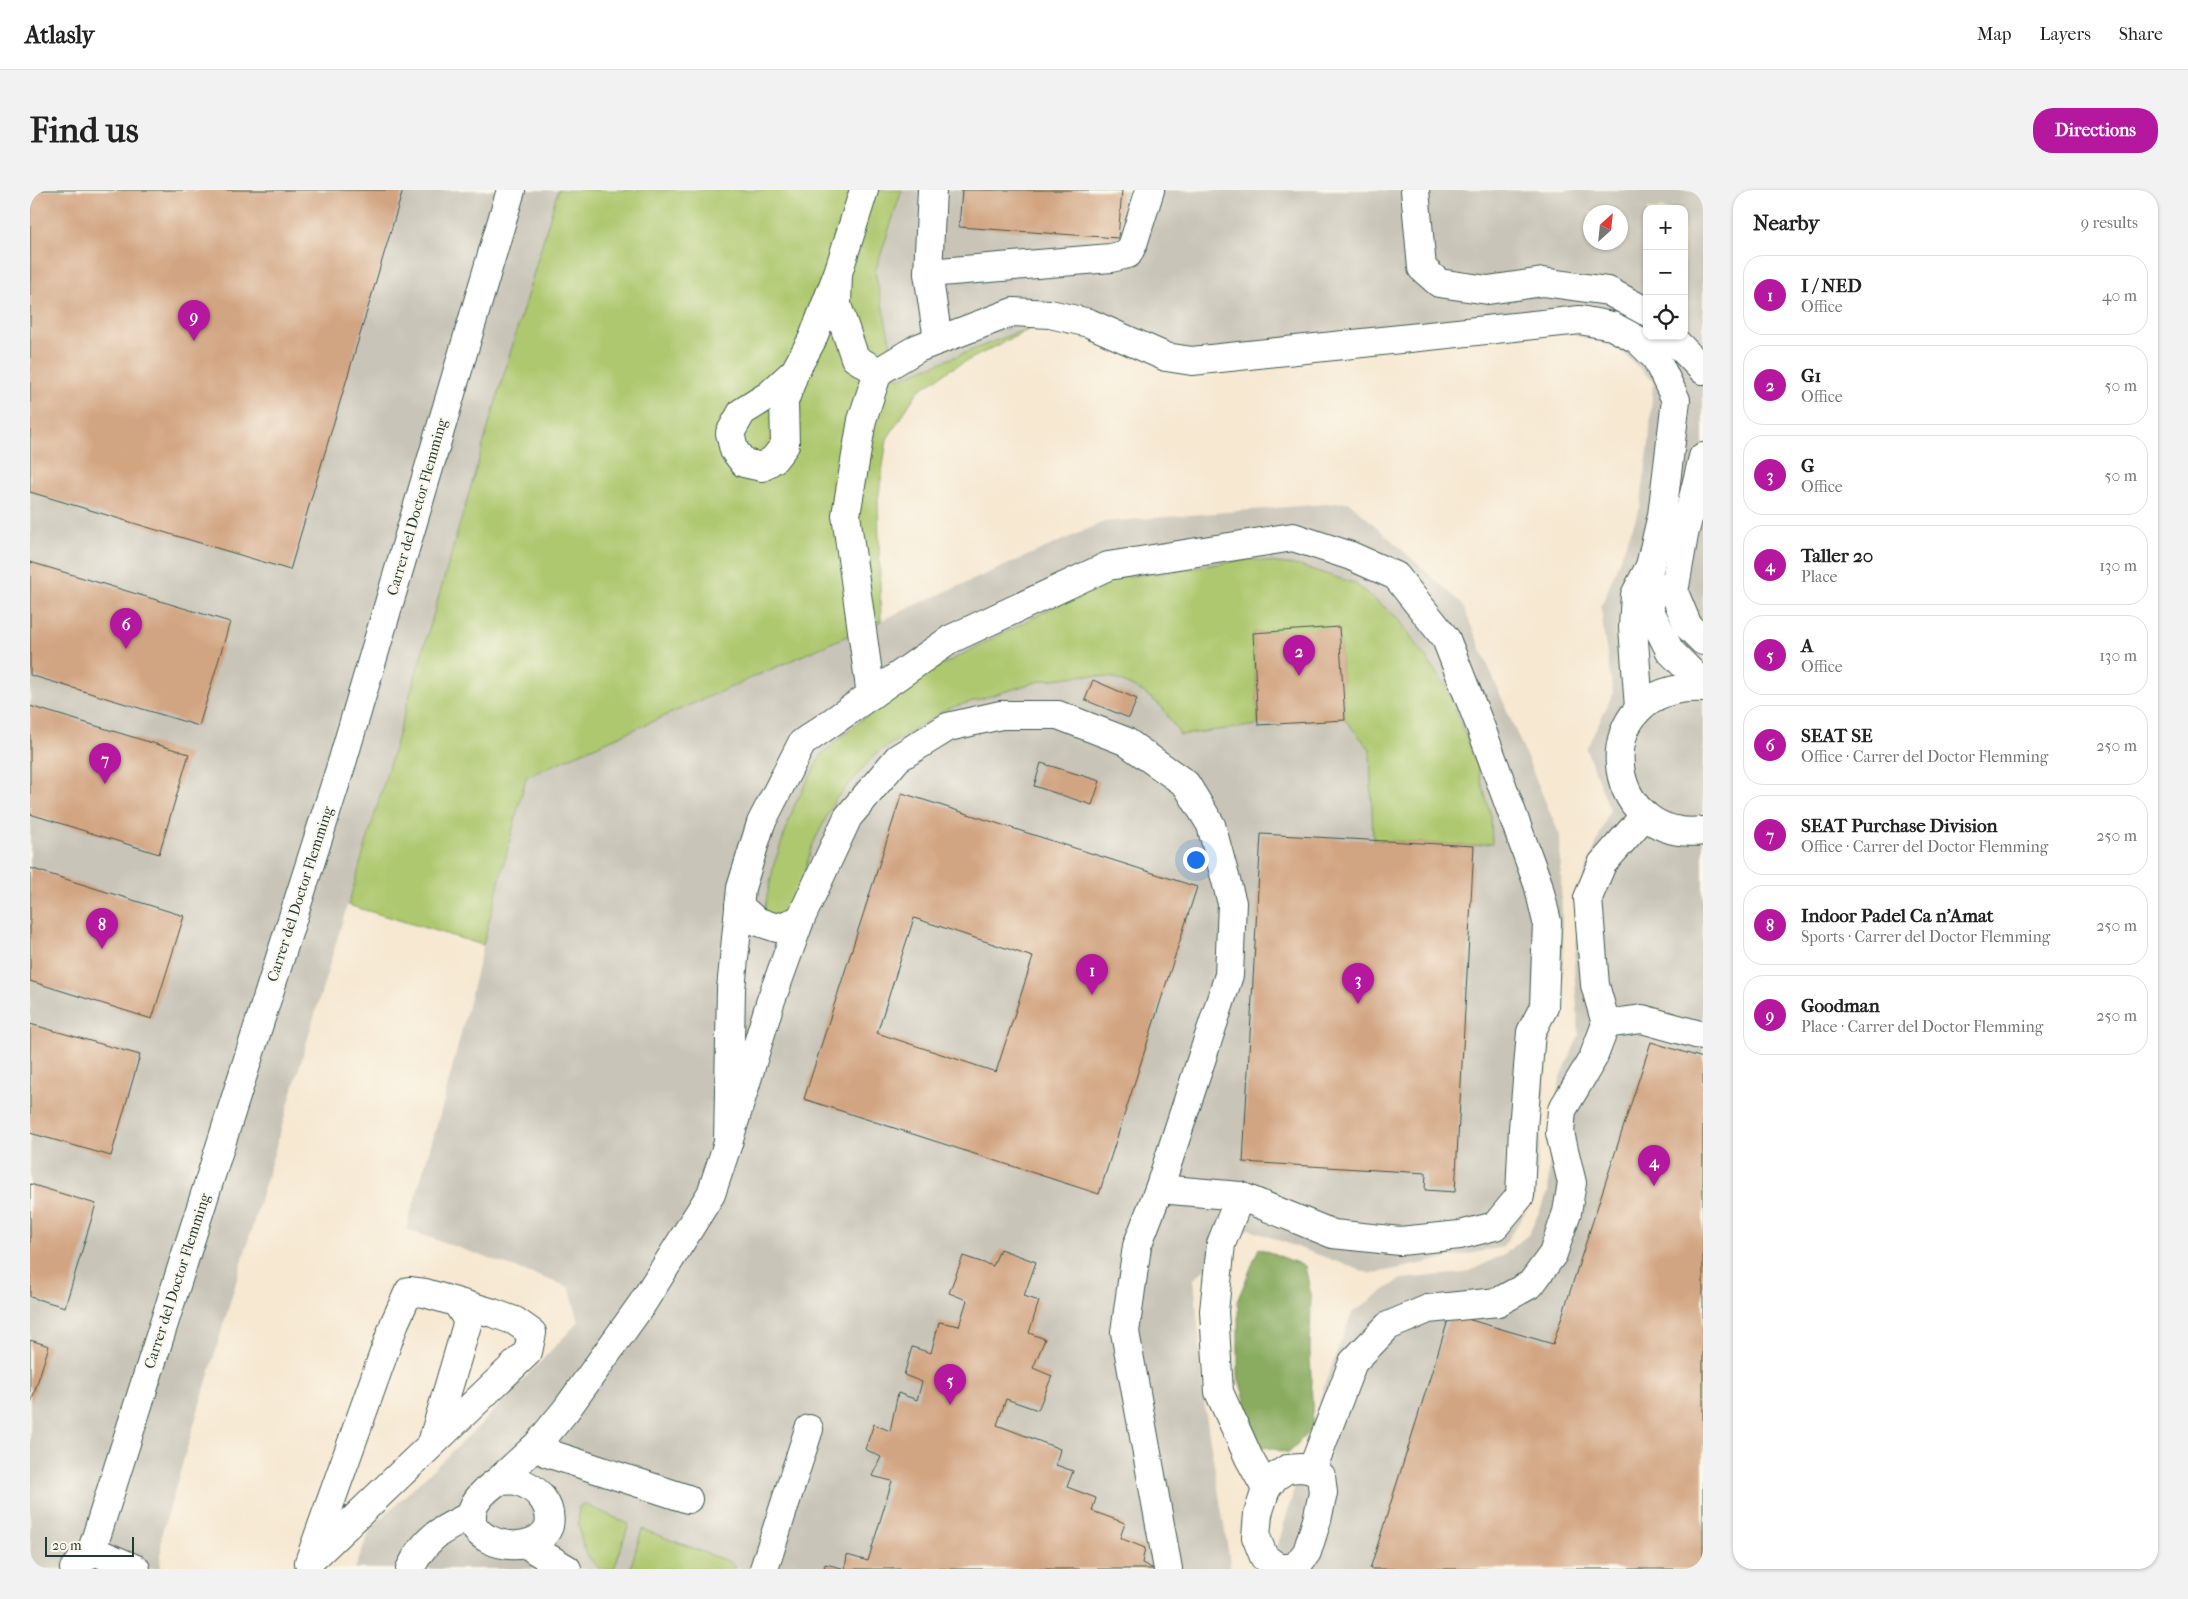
<!DOCTYPE html>
<html lang="en">
<head>
<meta charset="utf-8">
<style>
  body { margin:0; font-family:"IM FELL French Canon",serif; background:#f2f2f2; color:#222 }
  .controls { position:absolute; right:15px; top:15px; display:grid; overflow:hidden; border-radius:10px; box-shadow:0 1px 4px #0004 }
  .controls button { width:45px; height:45px; display:grid; place-items:center; padding:0; border:0; border-bottom:1px solid #e0e0e0; background:#fff; color:#222; font:25px sans-serif }
  .compass { position:absolute; left:1553px; top:15px; width:45px; height:45px; border-radius:50%; background:#fff; box-shadow:0 1px 4px #0004; rotate:27deg }
  .scale { position:absolute; left:15px; bottom:12px; width:89px; box-sizing:border-box; padding-left:5px; border:2px solid #1f3d34; border-top:0; font-size:14px; line-height:18px; white-space:nowrap; color:#1f3d34; -webkit-text-stroke:4px #fbf7ec; paint-order:stroke }
  .you { position:absolute; left:1165px; top:669px; width:18px; height:18px; margin:-12px; border:4px solid #fff; border-radius:50%; background:#1a73e8; box-shadow:0 0 0 8px #1a73e833 }
  .badge { display:grid; place-items:center; width:32px; height:32px; border-radius:50%; background:#b5179e; color:#fff; font-size:16px; font-weight:700 }
  .pin { position:absolute; translate:-50% -41px; filter:drop-shadow(0 1px 2px #0008) }
  .pin::after { content:''; position:absolute; top:26px; width:18px; height:15px; background:inherit; clip-path:polygon(0 0,100% 0,50% 100%) }
  .list { margin:0; padding:0; list-style:none }
  h2 { display:flex; justify-content:space-between; align-items:center; height:65px; margin:0; padding:0 20px; font-size:21px }
  h2 small { font-size:16px; font-weight:400; color:#767676 }
  .list li { display:grid; grid-template-columns:32px 1fr auto; gap:15px; align-items:center; box-sizing:border-box; height:80px; margin:0 10px 10px; padding:0 10px; border:1px solid #e0e0e0; border-radius:20px }
  .list b { display:block; font-size:19px; white-space:nowrap }
  .list p { margin:0; font-size:16px; white-space:nowrap; color:#767676 }
  .list em { font-size:16px; font-style:normal; color:#767676 }
  .icon { flex:none; width:28px; height:28px; fill:none; stroke:currentColor; stroke-width:2; stroke-linecap:round; stroke-linejoin:round }
  .map { position:relative; flex:none; width:1673px; height:1379px; overflow:hidden; border-radius:20px }
  header { display:flex; align-items:center; gap:30px; box-sizing:border-box; height:70px; padding:0 25px; background:#fff; border-bottom:1px solid #e0e0e0 }
  header strong { font-size:24px }
  nav { display:flex; gap:28px; margin-inline-start:auto; font-size:18px }
  .intro { display:flex; align-items:center; justify-content:space-between; box-sizing:border-box; height:120px; padding:0 30px }
  h1 { margin:0; font-size:35px }
  .button { padding:12px 22px; border-radius:20px; background:#b5179e; color:#fff; font-size:18px; font-weight:700 }
  main { display:flex; gap:30px; padding:0 30px }
  aside { flex:1; background:#fff; border-radius:20px; box-shadow:0 1px 4px #0004 }
  .map>svg:first-child { display:block }
  .industrial { fill:#c8c4b8; fill-rule:evenodd }
  .green { fill:#adc86e; stroke:#668251 }
  .forest { fill:#8aac61; stroke:#54744a }
  .building { fill:#d2a582; fill-rule:evenodd }
  .lines { fill:none; stroke-linecap:round; stroke-linejoin:round }
  .minor-casing { stroke:#3f574c; stroke-width:30 }
  .minor { stroke:#fff; stroke-width:28 }
  .labels { text-anchor:middle; dominant-baseline:central; stroke-width:4; stroke-linejoin:round; paint-order:stroke }
  .street-label { font-size:15px; fill:#1f3d34; stroke:#fbf7ec }
</style>
</head>
<body>
<header>
<strong>Atlasly</strong>
<nav><a>Map</a><a>Layers</a><a>Share</a></nav>
</header>
<div class="intro"><h1>Find us</h1><a class="button">Directions</a></div>
<main>
<div class="map">
<svg width="1673" height="1379" viewBox="0 0 1673 1379">
  <rect width="100%" height="100%" fill="#fbf7ec"/>
  <filter id="ink" filterUnits="userSpaceOnUse"><feTurbulence type="fractalNoise" baseFrequency=".02" numOctaves="2"/><feDisplacementMap in="SourceGraphic" scale="10" xChannelSelector="R" yChannelSelector="G"/><feConvolveMatrix kernelMatrix="1 2 1 2 8 2 1 2 1" color-interpolation-filters="sRGB"/></filter>
  <filter id="wash" filterUnits="userSpaceOnUse"><feTurbulence type="fractalNoise" baseFrequency=".0096" numOctaves="4" result="noise"/><feDisplacementMap in="SourceGraphic" scale="20" xChannelSelector="R" yChannelSelector="G"/><feGaussianBlur stdDeviation="1.12" result="paint"/><feColorMatrix in="noise" values="0 0 0 0 0 0 0 0 0 0 0 0 0 0 0 0 0 1.4 0 .05"/><feComposite in="paint" operator="in"/></filter>
  <g filter="url(#wash)">
    <rect width="100%" height="100%" fill="#f6e8d1"/>
    <g class="industrial">
      <path d="M0,0H528L132,1343L130,1379H0Z"/>
      <path d="M872,0H1673V1379H1241L1296,1190L1322,1123L1371,1089L1435,1083L1473,1065L1499,1044L1518,1003L1520,947L1530,889L1549,845L1544,779L1554,685L1580,619L1556,559L1583,504L1574,445L1571,417L1610,318L1619,254L1623,191L1588,158L1538,143L1105,167L1014,132L868,189L845,82ZM1617,19H1654V146H1617ZM1560,22H1590V52H1560Z"/>
      <path d="M1319,312L1432,414L1530,646L1533,779L1515,887L1505,1007L1473,1057L1341,1084L1218,1039L1164,1089L1175,1219L1201,1379H325L340,1339L454,1231L549,1131L539,1097L376,1039L413,914L496,587L1074,332Z"/>
    </g>
    <g class="green">
      <path d="M528,0H872L845,82L868,189L1014,132L921,179L888,201L857,249L848,310L851,431L496,587L453,755L318,715Z"/>
      <path d="M1218,369L1270,376L1324,393L1369,429L1416,497L1444,566L1461,626L1462,653L1444,656L1343,650L1340,559L1315,530L1309,438L1223,443L1228,535L1150,545L1132,517L1113,502L1085,488L1055,485L1010,491L917,519L845,564L805,610L782,656L760,732L733,726L744,674L765,614L792,564L837,525L889,487L1080,388L1133,383Z"/>
      <path d="M554,1314L599,1334L584,1379H571C552,1367 547,1339 549,1317Z"/>
      <path d="M612,1339L702,1373L705,1379H600Z"/>
    </g>
    <path class="forest" d="M1229,1058L1275,1076L1281,1105L1280,1160L1283,1237L1259,1263L1228,1255L1208,1186V1109Z"/>
    <g id="blocks">
      <g class="building">
        <path d="M0,0H373L260,380L0,302Z"/>
        <path d="M932,0H1092L1088,48L929,37Z"/>
        <path d="M0,372L200,432L169,536L0,485Z"/>
        <path d="M1309,437L1315,530L1228,535L1223,443Z"/>
        <path d="M1063,490L1107,509L1099,528L1055,510Z"/>
        <path d="M0,516L159,564L129,664L0,624Z"/>
        <path d="M1011,573L1070,591L1062,615L1004,596Z"/>
        <path d="M872,603L1167,697L1069,1004L774,909ZM884,728L1003,767L966,882L847,843Z"/>
        <path d="M1231,644L1444,656L1425,1002L1395,1000L1396,983L1213,972Z"/>
        <path d="M0,678L154,726L122,829L0,791Z"/>
        <path d="M0,834L110,865L81,966L0,943Z"/>
        <path d="M1621,852L1673,868V1379H1340L1420,1124L1523,1154Z"/>
        <path d="M0,994L66,1014L35,1117L0,1107Z"/>
        <path d="M970,1059L1006,1072L994,1106L1009,1111L999,1143L1015,1149L1003,1178L1022,1186L1008,1220L976,1209L967,1235L1030,1259L1026,1275L1043,1281L1037,1297L1066,1308L1062,1321L1095,1333L1090,1348L1115,1358L1112,1373L1124,1379H815L817,1365L838,1371L862,1291L842,1286L851,1267L835,1259L844,1234L860,1241L868,1203L887,1210L892,1192L874,1185L882,1157L901,1163L909,1132L929,1136L937,1110L919,1103L933,1066L963,1076Z"/>
        <path d="M0,1150L19,1156L0,1216Z"/>
        <path d="M795,1374L812,1378V1379H794Z"/>
      </g>
    </g>
  </g>
  <g filter="url(#ink)">
    <use href="#blocks" fill-opacity="0" stroke="#3f574c" stroke-width="1"/>
    <g class="lines">
      <g class="minor-casing">
        <g id="minor">
          <path d="M834,0L808,83L807,115L825,168L848,182"/>
          <path d="M902,0L898,83L908,150"/>
          <path d="M1385,0L1392,78L1409,93L1458,100L1513,92L1578,101L1617,122"/>
          <path d="M898,83L1081,68L1098,64L1103,54L1120,0"/>
          <path d="M1640,146L1673,180"/>
          <path d="M765,181L754,212L755,255L744,269L732,277L714,273L704,260L700,243L712,222L739,205L765,181L782,150L808,83"/>
          <path d="M1673,267L1654,345L1644,402L1658,436L1673,451"/>
          <path d="M1620,389V421L1640,461L1673,494"/>
          <path d="M1673,498C1554,492 1570,654 1673,641"/>
          <path d="M841,505L816,325L832,230L848,182L888,158L983,122L1020,124L1059,133L1136,167L1162,171L1550,130L1582,136L1608,150L1626,168L1646,210L1632,325L1620,376L1605,405L1603,437L1609,518"/>
          <path d="M709,716L726,731L747,738L770,730"/>
          <path d="M1576,834L1612,829L1673,846"/>
          <path d="M698,953L701,799L711,698L731,633L772,553L921,449L1078,376L1263,347L1321,366L1366,386L1416,449L1451,538L1508,694L1517,732L1514,817L1501,842L1493,938L1490,1006L1465,1036L1430,1045L1370,1051L1303,1044L1210,1006L1129,999"/>
          <path d="M1210,1006L1191,1054L1184,1121L1189,1202L1219,1268L1236,1299"/>
          <path d="M379,1101L395,1103L463,1123L485,1131L502,1143L498,1162L279,1372L365,1132Z"/>
          <path d="M402,1253L438,1131L427,1113"/>
          <path d="M517,1263L658,1309"/>
          <path d="M1271,1278L1282,1280L1291,1286L1293,1303L1287,1330L1277,1362L1265,1378H1249L1234,1367L1226,1347L1228,1324L1236,1299L1245,1287L1257,1279Z"/>
          <path d="M1282,1280L1323,1172L1358,1136L1398,1119L1468,1112L1501,1094L1523,1064L1537,1022L1542,993L1530,943L1532,920L1563,868L1576,834L1565,795L1558,708L1572,674L1615,625"/>
          <path d="M468,1291L507,1255L536,1220L612,1114L681,1004L698,953L740,813L770,730L818,627L868,568L918,537L971,525H1028L1095,551L1156,594L1181,635L1202,713L1199,785L1129,999L1107,1056L1095,1142L1138,1379"/>
          <path d="M468,1291C474,1291 481,1290 487,1291C507,1297 523,1315 519,1336C502,1379 392,1343 468,1291Z"/>
          <path d="M505,1360L537,1379"/>
          <path d="M44,1379L62,1360"/>
          <path d="M106,1379L62,1360L311,576L481,0"/>
          <path d="M380,1379C396,1346 411,1340 442,1325"/>
          <path d="M734,1379L779,1239"/>
        </g>
      </g>
      <use href="#minor" class="minor"/>
    </g>
  </g>
  <g class="labels">
    <g class="street-label">
      <text transform="translate(387 317) rotate(-74)">Carrer del Doctor Flemming</text>
      <text transform="translate(270 704) rotate(-72)">Carrer del Doctor Flemming</text>
      <text transform="translate(147 1091) rotate(-72)">Carrer del Doctor Flemming</text>
    </g>
  </g>
</svg>
<div class="controls">
<button>+</button>
<button>−</button>
<button><svg class="icon" aria-label="locate" viewBox="0 0 24 24"><circle cx="12" cy="12" r="6"/><path d="M12 2v4M12 18v4M2 12h4M18 12h4"/></svg></button>
</div>
<svg class="compass" viewBox="-18 -18 36 36"><path d="M0-13l5 13h-10z" fill="#e53935"/><path d="M0 13l5-13h-10z" fill="#767676"/></svg>
<div class="scale">20 m</div>
<div class="you"></div>
<div class="pin badge" style="left:1062px;top:805px">1</div>
<div class="pin badge" style="left:1269px;top:486px">2</div>
<div class="pin badge" style="left:1328px;top:814px">3</div>
<div class="pin badge" style="left:1624px;top:996px">4</div>
<div class="pin badge" style="left:920px;top:1215px">5</div>
<div class="pin badge" style="left:96px;top:459px">6</div>
<div class="pin badge" style="left:75px;top:594px">7</div>
<div class="pin badge" style="left:72px;top:759px">8</div>
<div class="pin badge" style="left:164px;top:151px">9</div>
</div>
<aside>
<h2>Nearby<small>9 results</small></h2>
<ul class="list">
<li><span class="badge">1</span><div><b>I / NED</b><p>Office</p></div><em>40 m</em></li>
<li><span class="badge">2</span><div><b>G1</b><p>Office</p></div><em>50 m</em></li>
<li><span class="badge">3</span><div><b>G</b><p>Office</p></div><em>50 m</em></li>
<li><span class="badge">4</span><div><b>Taller 20</b><p>Place</p></div><em>130 m</em></li>
<li><span class="badge">5</span><div><b>A</b><p>Office</p></div><em>130 m</em></li>
<li><span class="badge">6</span><div><b>SEAT SE</b><p>Office · Carrer del Doctor Flemming</p></div><em>250 m</em></li>
<li><span class="badge">7</span><div><b>SEAT Purchase Division</b><p>Office · Carrer del Doctor Flemming</p></div><em>250 m</em></li>
<li><span class="badge">8</span><div><b>Indoor Padel Ca n'Amat</b><p>Sports · Carrer del Doctor Flemming</p></div><em>250 m</em></li>
<li><span class="badge">9</span><div><b>Goodman</b><p>Place · Carrer del Doctor Flemming</p></div><em>250 m</em></li>
</ul>
</aside>
</main>
</body>
</html>
